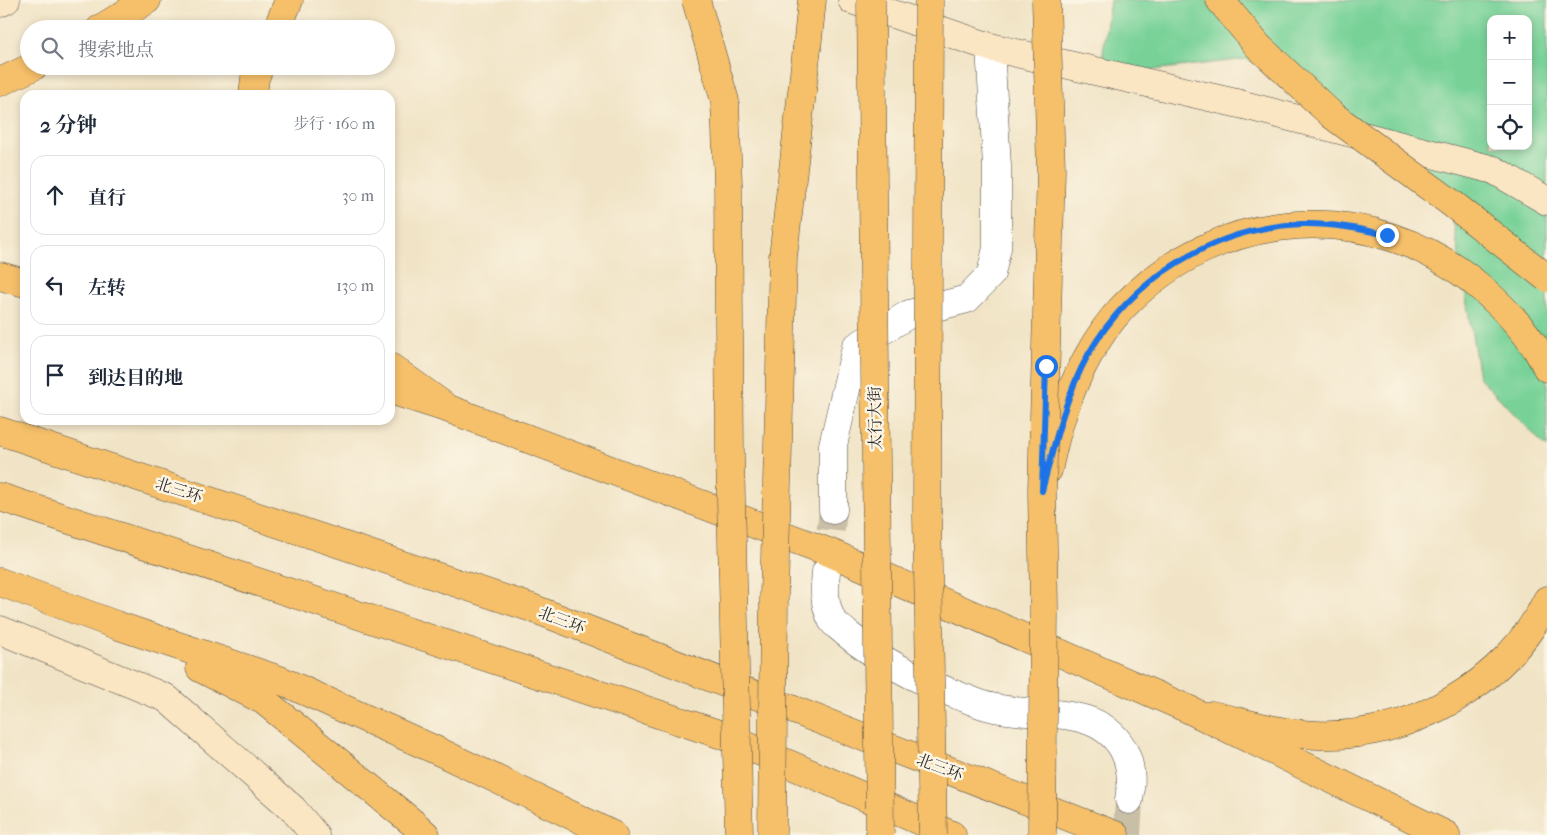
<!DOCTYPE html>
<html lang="zh">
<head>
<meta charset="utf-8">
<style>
  body { margin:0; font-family:"IM FELL French Canon","Noto Serif SC",serif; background:#f6f6f7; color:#1f2937 }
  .controls { position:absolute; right:15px; top:15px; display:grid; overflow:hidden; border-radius:10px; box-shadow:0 2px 8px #0003 }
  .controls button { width:45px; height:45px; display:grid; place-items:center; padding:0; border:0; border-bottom:1px solid #e0e1e3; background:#fff; color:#1f2937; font:25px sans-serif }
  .stop { position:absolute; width:15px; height:15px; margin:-11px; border:4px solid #1a73e8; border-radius:50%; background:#fff }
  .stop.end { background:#1a73e8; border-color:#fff; box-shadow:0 1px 5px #0008 }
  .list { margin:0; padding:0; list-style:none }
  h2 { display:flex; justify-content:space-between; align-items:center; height:65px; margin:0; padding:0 20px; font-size:21px }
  h2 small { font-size:16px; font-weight:400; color:#747a83 }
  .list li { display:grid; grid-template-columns:32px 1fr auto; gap:15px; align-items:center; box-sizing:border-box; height:80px; margin:0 10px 10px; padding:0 10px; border:1px solid #e0e1e3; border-radius:15px }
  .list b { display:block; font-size:19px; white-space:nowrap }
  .list em { font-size:16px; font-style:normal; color:#747a83 }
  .icon { flex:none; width:28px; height:28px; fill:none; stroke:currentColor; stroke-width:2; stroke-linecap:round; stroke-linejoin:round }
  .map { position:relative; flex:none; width:1547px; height:835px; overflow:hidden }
  .search { position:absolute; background:#fff; box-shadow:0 2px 8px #0003; left:20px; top:20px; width:375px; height:55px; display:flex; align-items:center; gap:12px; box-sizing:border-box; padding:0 18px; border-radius:28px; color:#747a83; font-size:19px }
  .panel { position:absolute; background:#fff; box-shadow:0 2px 8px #0003; left:20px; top:90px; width:375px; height:335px; border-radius:15px }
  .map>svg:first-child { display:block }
  .green { fill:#78d298; stroke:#527e62; fill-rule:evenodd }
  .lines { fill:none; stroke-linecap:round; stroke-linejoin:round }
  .street-tunnel { stroke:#c9bfa7; stroke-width:28; stroke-dasharray:28 14; stroke-linecap:butt }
  .street-casing { stroke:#494742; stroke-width:29 }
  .secondary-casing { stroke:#494742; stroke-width:29 }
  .primary-casing { stroke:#494742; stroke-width:29 }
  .highway-casing { stroke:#494742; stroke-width:29 }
  .street { stroke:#fff; stroke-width:28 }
  .secondary { stroke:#fbe6c4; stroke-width:28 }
  .primary { stroke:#f6c06b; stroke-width:28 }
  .highway { stroke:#f6c06b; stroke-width:28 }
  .primary-bridge-casing { stroke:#494742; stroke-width:29; stroke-linecap:butt }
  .primary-bridge { stroke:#f6c06b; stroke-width:28 }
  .route { stroke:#1a73e8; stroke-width:6 }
  .labels { text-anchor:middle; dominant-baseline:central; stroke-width:5; stroke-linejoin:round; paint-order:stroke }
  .street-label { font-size:16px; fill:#2b2b2b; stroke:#fcf5e5 }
</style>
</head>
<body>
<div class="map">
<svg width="1547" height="835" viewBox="0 0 1547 835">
  <rect width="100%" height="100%" fill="#fcf5e5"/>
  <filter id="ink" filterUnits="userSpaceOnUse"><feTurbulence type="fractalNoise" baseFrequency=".02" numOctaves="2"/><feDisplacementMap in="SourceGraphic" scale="10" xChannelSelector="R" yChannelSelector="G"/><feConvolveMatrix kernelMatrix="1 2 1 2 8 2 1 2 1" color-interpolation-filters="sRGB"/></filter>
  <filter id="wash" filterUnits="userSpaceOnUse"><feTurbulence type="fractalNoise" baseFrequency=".0096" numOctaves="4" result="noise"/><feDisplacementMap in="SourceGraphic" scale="20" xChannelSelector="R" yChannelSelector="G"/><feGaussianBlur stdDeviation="1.12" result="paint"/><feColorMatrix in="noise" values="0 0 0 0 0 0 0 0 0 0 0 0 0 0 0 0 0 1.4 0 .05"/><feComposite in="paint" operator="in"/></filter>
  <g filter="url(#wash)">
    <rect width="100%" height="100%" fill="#f1e4c6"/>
    <path class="green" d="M1110,0H1547V448L1479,377L1448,189L1357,119L1247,59L1100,76ZM1491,19H1528V146H1491Z"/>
  </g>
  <g filter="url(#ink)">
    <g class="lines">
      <g class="street-tunnel">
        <path d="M826,572L833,510"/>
        <path d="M1127,835L1129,800"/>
      </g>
      <g class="street-casing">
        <g id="street">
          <path d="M833,510V445L856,347L909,314L967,299L991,274L997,248V166L990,47"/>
          <path d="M826,572C824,590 824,604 832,620C835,625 842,629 846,633C880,661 920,681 962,697C971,700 981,705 991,707C1034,719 1096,702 1123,749C1132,766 1132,782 1129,800"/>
        </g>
      </g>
      <g class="secondary-casing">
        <g id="secondary">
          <path d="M852,0L990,47L1240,104L1494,170L1547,201"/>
          <path d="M0,3L6,0"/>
          <path d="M0,630L166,698L293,809L315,835"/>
        </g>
      </g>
      <g class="primary-casing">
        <g id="primary">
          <path d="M1220,0L1258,46"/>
          <path d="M100,29L147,0"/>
          <path d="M277,29L289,0"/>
          <path d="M807,48L812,0"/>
          <path d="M0,82L34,66"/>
          <path d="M253,95L255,78L260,66"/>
          <path d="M390,367L443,405"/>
          <path d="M1048,470C1052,452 1056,433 1062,416C1074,379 1096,335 1123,307C1220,206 1372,196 1480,287C1507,310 1532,336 1547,368"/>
          <path d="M0,582L116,625L280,680L440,752L613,835"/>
          <path d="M200,668L263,700L413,823L426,835"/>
          <path d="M1212,715C1246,723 1281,734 1317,735C1409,739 1507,684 1547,600"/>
        </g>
      </g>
      <g class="highway-casing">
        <g id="highway">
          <path d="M0,276L25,283"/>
          <path d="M390,390L449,409L831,553L1188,709L1446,835"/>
          <path d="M0,431L532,608L1115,835"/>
          <path d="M0,497L722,735L952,835"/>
        </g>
      </g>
      <use href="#street" class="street"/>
      <use href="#secondary" class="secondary"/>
      <use href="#primary" class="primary"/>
      <use href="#highway" class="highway"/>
      <g class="primary-bridge-casing">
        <g id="primary-bridge">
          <path d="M696,0L725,101L728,185L730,456L739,835"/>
          <path d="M871,0L880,835"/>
          <path d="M929,0L927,515L933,835"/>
          <path d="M1258,46L1332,115L1450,202L1547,278"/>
          <path d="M772,835L774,596L783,257L807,48"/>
          <path d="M1042,835L1044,608L1042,491L1051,170L1046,0"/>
        </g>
      </g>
      <use href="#primary-bridge" class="primary-bridge"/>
    </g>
  </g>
  <g class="lines" filter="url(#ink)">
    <path class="route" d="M1046,366L1042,491C1054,445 1065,397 1088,355C1131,279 1213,228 1301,224C1330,223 1358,228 1387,235"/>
  </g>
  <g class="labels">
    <g class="street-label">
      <text transform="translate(875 418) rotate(-91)">太行大街</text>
      <text transform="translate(179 490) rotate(18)">北三环</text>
      <text transform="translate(562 620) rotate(21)">北三环</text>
      <text transform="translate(940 767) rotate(21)">北三环</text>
    </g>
  </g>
</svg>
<div class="controls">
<button>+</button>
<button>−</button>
<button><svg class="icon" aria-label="locate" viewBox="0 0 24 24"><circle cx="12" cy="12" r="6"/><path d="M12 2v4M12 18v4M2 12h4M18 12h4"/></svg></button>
</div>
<div class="stop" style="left:1046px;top:366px"></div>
<div class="stop end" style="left:1387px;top:235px"></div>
<div class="search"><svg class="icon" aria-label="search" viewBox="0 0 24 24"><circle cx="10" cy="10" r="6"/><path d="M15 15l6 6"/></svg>搜索地点</div>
<section class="panel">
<h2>2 分钟<small>步行 · 160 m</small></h2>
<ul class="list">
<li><svg class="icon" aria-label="ahead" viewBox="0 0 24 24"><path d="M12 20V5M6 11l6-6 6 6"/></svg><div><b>直行</b></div><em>30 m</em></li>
<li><svg class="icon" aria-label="left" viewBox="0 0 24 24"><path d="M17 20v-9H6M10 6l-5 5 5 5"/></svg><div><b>左转</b></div><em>130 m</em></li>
<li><svg class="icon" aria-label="arrive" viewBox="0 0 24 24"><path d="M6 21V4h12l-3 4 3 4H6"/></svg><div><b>到达目的地</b></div></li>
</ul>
</section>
</div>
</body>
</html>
